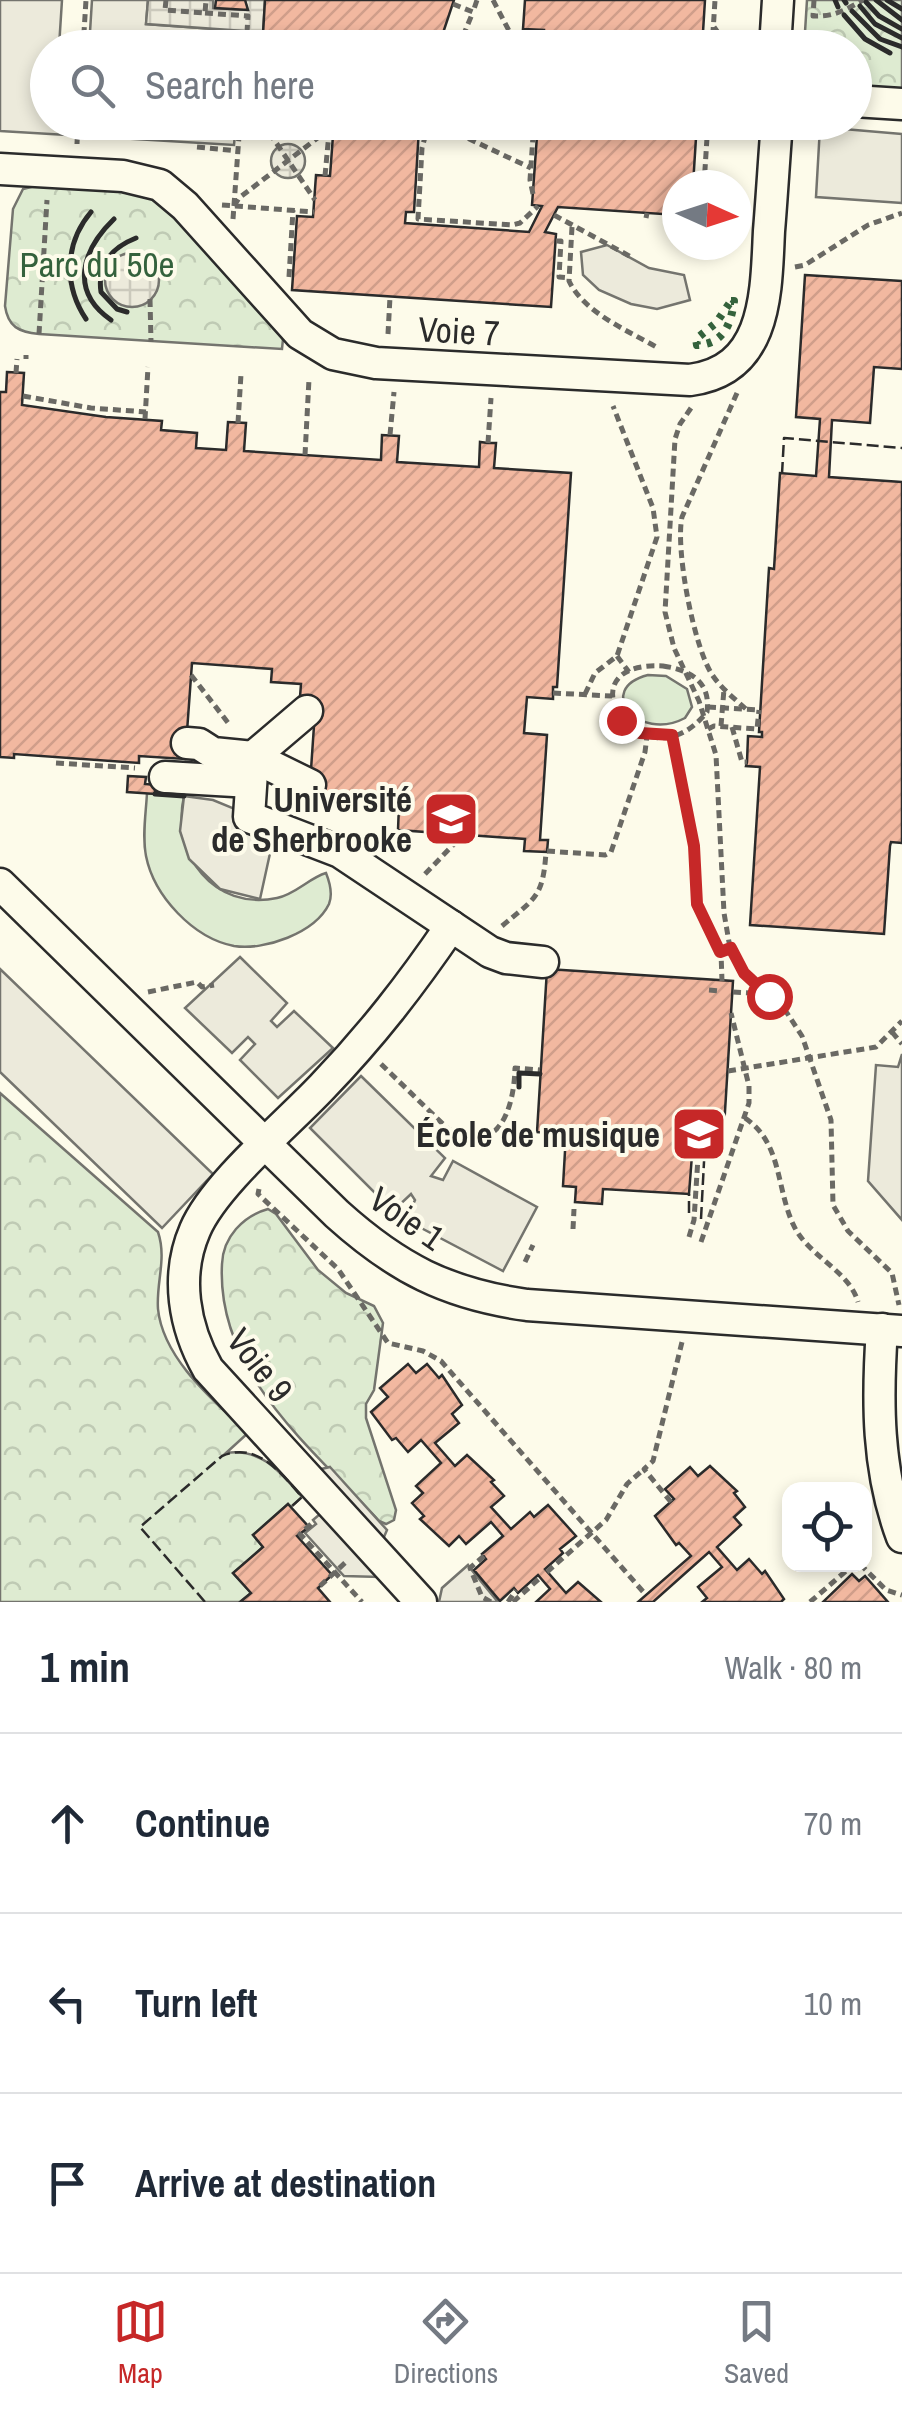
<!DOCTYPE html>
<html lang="en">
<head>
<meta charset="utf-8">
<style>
  body { margin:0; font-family:"Archivo Narrow",sans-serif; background:#f2f2f3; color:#1f2937 }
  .controls { position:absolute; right:30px; bottom:30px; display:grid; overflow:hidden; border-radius:20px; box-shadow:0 5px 15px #0003 }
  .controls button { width:90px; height:90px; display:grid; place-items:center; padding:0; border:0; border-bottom:2px solid #e0e1e3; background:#fff; color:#1f2937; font:50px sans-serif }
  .compass { position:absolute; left:662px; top:170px; width:90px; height:90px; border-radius:50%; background:#fff; box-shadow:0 5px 15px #0003; rotate:93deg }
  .stop { position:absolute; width:30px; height:30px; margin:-22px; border:8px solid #c62828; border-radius:50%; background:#fff }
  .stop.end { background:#c62828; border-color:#fff; box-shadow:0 2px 10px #0008 }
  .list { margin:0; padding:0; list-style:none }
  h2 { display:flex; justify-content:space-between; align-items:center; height:130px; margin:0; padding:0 40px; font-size:42px }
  h2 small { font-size:32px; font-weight:400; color:#747a83 }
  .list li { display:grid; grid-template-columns:65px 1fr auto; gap:30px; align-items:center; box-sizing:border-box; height:180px; padding:0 40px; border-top:2px solid #e0e1e3 }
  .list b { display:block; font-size:38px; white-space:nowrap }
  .list em { font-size:32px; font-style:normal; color:#747a83 }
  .icon { flex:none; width:55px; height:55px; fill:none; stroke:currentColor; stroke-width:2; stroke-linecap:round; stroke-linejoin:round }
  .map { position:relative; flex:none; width:902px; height:1602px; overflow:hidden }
  .search { position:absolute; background:#fff; box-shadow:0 5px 15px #0003; left:30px; right:30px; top:30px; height:110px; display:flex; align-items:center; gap:25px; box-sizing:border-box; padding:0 35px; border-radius:55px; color:#747a83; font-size:38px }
  .sheet { height:670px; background:#fff }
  nav { display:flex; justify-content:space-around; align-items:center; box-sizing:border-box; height:140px; border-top:2px solid #e0e1e3; background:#fff; font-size:28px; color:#747a83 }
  nav a { display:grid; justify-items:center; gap:5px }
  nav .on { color:#c62828 }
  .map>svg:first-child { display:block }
  .grass { fill:#deebd1; stroke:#74746e; stroke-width:2.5 }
  .forest { fill:url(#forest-crowns); stroke:#74746e; stroke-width:2.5 }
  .parking { fill:#eceadb; stroke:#74746e; stroke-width:2.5 }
  .plaza { fill:url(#plaza-grid); stroke:#74746e; stroke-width:2.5 }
  .building { fill:url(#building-hatch); stroke:#2b2b2b; stroke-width:2.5 }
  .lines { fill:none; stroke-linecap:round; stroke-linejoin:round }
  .minor-casing { stroke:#2b2b2b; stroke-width:35 }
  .path { stroke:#6a6964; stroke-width:5; stroke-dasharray:8 5; stroke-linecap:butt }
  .minor { stroke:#fdfbea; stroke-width:30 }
  .hedge { stroke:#34623c; stroke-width:8; stroke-dasharray:5 8; stroke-linecap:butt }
  .fence { stroke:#2b2b2b; stroke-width:2.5; stroke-dasharray:12 5; stroke-linecap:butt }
  .wall { stroke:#2b2b2b; stroke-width:5 }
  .route { stroke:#c62828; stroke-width:12 }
  .labels { text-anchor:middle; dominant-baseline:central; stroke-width:8; stroke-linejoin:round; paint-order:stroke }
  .park-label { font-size:35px; fill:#34623c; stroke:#fdfbea }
  .street-label { font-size:35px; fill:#2b2b2b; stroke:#fdfbea }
  .poi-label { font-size:35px; font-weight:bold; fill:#2b2b2b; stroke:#fdfbea; text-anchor:end }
</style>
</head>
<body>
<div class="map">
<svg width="902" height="1602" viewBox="0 0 902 1602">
  <defs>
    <pattern id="forest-crowns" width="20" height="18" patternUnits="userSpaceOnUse" patternTransform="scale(2.5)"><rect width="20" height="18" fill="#deebd1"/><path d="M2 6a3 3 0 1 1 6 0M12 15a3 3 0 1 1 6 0" fill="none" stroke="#bfcab4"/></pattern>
    <pattern id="plaza-grid" width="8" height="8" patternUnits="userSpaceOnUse" patternTransform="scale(2.5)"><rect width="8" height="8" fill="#eceadb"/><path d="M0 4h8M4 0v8" fill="none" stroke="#cbc9bc"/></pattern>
    <pattern id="building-hatch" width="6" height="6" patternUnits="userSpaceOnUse" patternTransform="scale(2.5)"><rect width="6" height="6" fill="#f2b8a0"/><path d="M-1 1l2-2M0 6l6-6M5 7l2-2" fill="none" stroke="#d09e8a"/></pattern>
  </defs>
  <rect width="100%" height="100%" fill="#fdfbea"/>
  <g class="grass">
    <path d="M648,675L666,676L687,689L692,707L685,718C638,743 594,689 648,675Z"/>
    <path d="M147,793L184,796C171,855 214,911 277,898C296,894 309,878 326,873C330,883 333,894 329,904C315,933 264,951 234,946C193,938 154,896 146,856C142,836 146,813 147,793Z"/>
  </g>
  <g class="forest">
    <path d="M807,0H902V94L855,91L854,48H804Z"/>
    <path d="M35,186C69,188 111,184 143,195C175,205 256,309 283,339L282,349L39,334C19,332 8,327 5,306L13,209L23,189Z"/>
    <path d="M0,1093L158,1232C167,1259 156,1282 158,1309C163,1359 214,1401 248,1433L226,1453C262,1448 280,1472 302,1497L291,1507L288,1504L253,1535L263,1547L233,1573L251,1593L240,1602H0Z"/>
    <path d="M268,1209L276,1214L318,1270L346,1293L374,1306L383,1323L374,1390L366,1404V1418L396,1510L394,1520L386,1524L379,1521C312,1448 216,1373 222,1264C223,1237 243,1216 268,1209Z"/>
  </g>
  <g class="parking">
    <path d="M0,0H62L59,47L48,48V122L236,123L234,145L0,131Z"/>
    <path d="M92,0H148L146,24L243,31L242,47L89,48Z"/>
    <path d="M820,127L902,134V203L816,197Z"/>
    <path d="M607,245L649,268L684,275L690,300L657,309L631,304L599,290L583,275L581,252Z"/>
    <path d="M184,796L213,800L276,826L260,899L220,889L189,859L180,831Z"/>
    <path d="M240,957L287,1003L271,1021L277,1027L294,1011L333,1048L278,1098L240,1060L255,1044L248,1037L232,1053L185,1008Z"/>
    <path d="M0,969L213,1174L162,1228L0,1072Z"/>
    <path d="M902,1054V1220L868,1181L876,1065L898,1067Z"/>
    <path d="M361,1076L445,1158L431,1176L443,1180L453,1161L537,1207L503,1271L406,1220L415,1200L411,1194L393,1211L310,1128Z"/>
    <path d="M330,1467L387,1530L377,1553L380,1577L344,1576L305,1533L316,1524L313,1520L332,1504L304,1473Z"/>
    <path d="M468,1565L470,1568L498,1602H439L442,1588Z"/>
  </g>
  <g class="plaza">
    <path d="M148,0H213V8L247,10L245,0H265L263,34L281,35L279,47H242L243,31L146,24Z"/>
    <circle cx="288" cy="161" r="17"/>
    <circle cx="132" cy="280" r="27"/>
  </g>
  <g class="building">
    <path d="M216,0H245L248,10L215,8Z"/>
    <path d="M265,0H454L438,48H336L333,38L263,34Z"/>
    <path d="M525,0H705L702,48H543L544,30L523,29Z"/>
    <path d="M334,122H388L399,127V122H413V128H419L414,212H406L405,223L529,232L542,206L532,205L538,122H697L693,185H677V215L558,207L545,232L556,234L551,307L292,290L297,216L313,217L316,175L330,176Z"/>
    <path d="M805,275L902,281V369L874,367L870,423L832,420L829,477L902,482V843L891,842L890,846L884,934L750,925L760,767L746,766L747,762L748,736L762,737V732H759L769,568L774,569L780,473L816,476L820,419L796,417Z"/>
    <path d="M7,372L24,373L22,405L106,417L162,421L161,430L197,433L196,448L226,450L228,422L246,423L244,451L381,460L382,435L399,436L397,462L479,467L480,442L488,443H496L494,468L571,473L557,687H553V699L527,697L524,733L547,735L540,840H548L547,852L524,851L525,839L398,830L399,805L309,799L315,711L299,710L301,684L271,682L272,669L192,663L185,759L139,756V763L14,754V758L0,757V392H6Z"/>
    <path d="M128,776L146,777L145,784L155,785V794L127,792Z"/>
    <path d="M547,969L733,981L723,1144L693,1142L689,1194L603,1189L602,1204L575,1202L576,1187L563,1186L566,1134L537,1132Z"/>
    <path d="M408,1364L416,1373L427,1364L439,1378L442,1375L462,1405L452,1414L459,1423L435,1443L455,1466L467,1455L494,1480L491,1482L504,1496L491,1507L511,1529L530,1512L534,1517L548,1505L576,1536L560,1549L563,1553L545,1569L566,1593L578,1582L601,1602H536L550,1589L538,1575L518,1593L514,1588L500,1601L474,1570L486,1559L482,1554L503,1536L491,1522L466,1544L459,1536L449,1546L420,1519L424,1516L412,1503L423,1493L416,1486L441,1463L421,1440L408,1452L396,1438L392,1440L371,1412L388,1397L380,1388Z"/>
    <path d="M710,1466L737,1491L734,1493L745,1507L734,1517L741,1525L717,1547L737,1570L749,1559L762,1574L765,1571L784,1599L781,1602H702L707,1598L698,1587L722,1567L709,1552L653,1602H638L691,1556L679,1543L676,1545L655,1516L674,1499L665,1489L690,1467L698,1476Z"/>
    <path d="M288,1504L309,1527L297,1536L332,1575L318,1588L330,1602H240L251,1593L233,1573L263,1547L253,1535Z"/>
    <path d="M852,1574L859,1581L865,1576L888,1602H823Z"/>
  </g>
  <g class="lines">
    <g class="minor-casing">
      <g id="minor">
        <path d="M775,48L778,0"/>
        <path d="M854,101L902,104"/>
        <path d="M0,169L123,176L160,185L185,206L300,334L333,354L376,363L690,380C768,370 766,291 769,231C772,195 774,159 777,122"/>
        <path d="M307,711L253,757L249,817L340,852L490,952L506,958L543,962"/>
        <path d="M187,743L199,744L213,753L253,757L310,785"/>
        <path d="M165,777L251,782"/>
        <path d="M0,884L337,1214C397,1268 447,1294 527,1305L902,1331"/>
        <path d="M882,1329C877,1401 877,1470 902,1537"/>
        <path d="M421,1602L208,1369C184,1327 175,1276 195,1230C214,1185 286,1125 322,1087C372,1035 410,986 451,926"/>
      </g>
    </g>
    <g class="path">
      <path d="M166,0L165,10L205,13L206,0"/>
      <path d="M493,0L518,48"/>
      <path d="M814,0L813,16C834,17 845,10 863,0"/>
      <path d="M453,4L473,12L477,0"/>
      <path d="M205,13L248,16L246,48"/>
      <path d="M714,27L729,48"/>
      <path d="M83,48L86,0"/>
      <path d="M320,48L321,37"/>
      <path d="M458,48L473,12"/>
      <path d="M712,48L715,0"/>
      <path d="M262,122L315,200"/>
      <path d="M429,122L422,148L418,219L512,225L520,223L538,206"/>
      <path d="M433,122L531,168"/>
      <path d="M77,144L78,122"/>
      <path d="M197,147L238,151"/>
      <path d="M325,176L330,122"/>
      <path d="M704,185L708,122"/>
      <path d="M533,194L530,180L534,122"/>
      <path d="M222,205L314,212"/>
      <path d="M234,206L239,198L328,130"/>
      <path d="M554,215L633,258"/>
      <path d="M646,218L647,213"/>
      <path d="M233,219L240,122"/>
      <path d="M572,227L569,281C584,313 629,331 658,348"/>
      <path d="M556,241H561L559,277L569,278"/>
      <path d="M722,245L727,256"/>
      <path d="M795,267L805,265L868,225L902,213"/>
      <path d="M289,277L293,210"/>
      <path d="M150,299L151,342"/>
      <path d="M39,334L47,200"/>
      <path d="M388,334L390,297"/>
      <path d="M26,355V359"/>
      <path d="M16,373L17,359"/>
      <path d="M737,393L682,517C675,549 694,649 713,676C722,689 735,699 746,709"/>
      <path d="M23,396L91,408L146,412"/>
      <path d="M691,408L680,424L675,439L665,612L674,648L699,701L716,755L724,913L729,942L740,969L787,1013L802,1036L831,1120L833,1205L848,1231L892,1273L899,1305"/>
      <path d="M145,419L148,367"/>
      <path d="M238,423L241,374"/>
      <path d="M390,435L394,392"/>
      <path d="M488,443L491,398"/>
      <path d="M305,455L309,379"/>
      <path d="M617,656L629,672"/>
      <path d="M663,666C691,670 711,682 707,712C643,792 556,660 663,666Z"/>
      <path d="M191,675L229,724"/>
      <path d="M553,693L612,696"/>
      <path d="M585,694L595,673L617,656L657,537L653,508L613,406"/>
      <path d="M708,707L760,710"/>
      <path d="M721,726L724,689"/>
      <path d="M732,727L742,762H747"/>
      <path d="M708,729L714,726L757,729L759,710"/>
      <path d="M671,735L694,845L697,904L721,952L722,981"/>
      <path d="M56,763L135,768"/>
      <path d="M547,851L605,855L611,852L645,752L647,736"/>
      <path d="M425,874L455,843L457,834"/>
      <path d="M502,926C535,898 543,898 546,852"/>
      <path d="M709,990L721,991"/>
      <path d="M148,992L197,982L202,987L214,985"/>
      <path d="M733,992L751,993L758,987"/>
      <path d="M892,1032L902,1044"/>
      <path d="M381,1064L447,1128C498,1160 514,1109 515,1068L540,1070"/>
      <path d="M728,1071L876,1047L902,1021"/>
      <path d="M745,1118C782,1143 776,1187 793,1224C807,1256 849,1270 858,1302"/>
      <path d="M259,1189L258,1194L338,1269L388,1343L423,1351L441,1361L646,1595"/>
      <path d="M573,1229L574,1209"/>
      <path d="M689,1237L694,1220L699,1142"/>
      <path d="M701,1242L749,1103V1086L731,1013"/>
      <path d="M525,1262L533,1245"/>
      <path d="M671,1502L644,1469L653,1461L682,1342"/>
      <path d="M311,1524L300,1534L362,1602"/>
      <path d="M484,1556L470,1568L482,1597L491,1602"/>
      <path d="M860,1564L886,1590L902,1595"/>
      <path d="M547,1572L606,1520L627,1484L644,1469"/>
      <path d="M320,1586L347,1561"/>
      <path d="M508,1602L516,1590"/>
      <path d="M513,1602L540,1578"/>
      <path d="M810,1602L854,1564"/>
    </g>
    <use href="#minor" class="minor"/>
    <path class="hedge" d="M731,301H734C731,324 724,344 697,345L696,339L716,323Z"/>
    <g class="fence">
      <path d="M782,474L784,438L902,448"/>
      <path d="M689,1213V1194"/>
      <path d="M701,1219L705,1143"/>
      <path d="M205,1602L140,1527L222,1456C257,1441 281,1473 302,1497L291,1507"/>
    </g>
    <g class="wall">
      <path d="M835,0L838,7"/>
      <path d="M844,0L846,3"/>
      <path d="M876,0L902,20"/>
      <path d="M887,0L902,9"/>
      <path d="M866,2L879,16L902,29"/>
      <path d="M860,6L875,24L902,38"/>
      <path d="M852,11L880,39L902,47"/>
      <path d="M844,15L865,39L890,53"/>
      <path d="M127,312L117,309L101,292C97,264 111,248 136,238"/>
      <path d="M86,319C64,286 64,244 91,212"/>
      <path d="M111,320C69,291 82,250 114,219"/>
      <path d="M155,794L184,796"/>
      <path d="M519,1087V1073L540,1074"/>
    </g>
  </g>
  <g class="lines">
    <path class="route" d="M621,720L640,733L672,735L694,846L697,904L720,952L731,948L744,973L769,996"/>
  </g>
  <defs>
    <g id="university-square" transform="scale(2.875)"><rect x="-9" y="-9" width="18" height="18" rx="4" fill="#c62828" stroke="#fdfbea"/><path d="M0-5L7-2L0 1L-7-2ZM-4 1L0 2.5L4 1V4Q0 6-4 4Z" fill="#fff"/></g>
  </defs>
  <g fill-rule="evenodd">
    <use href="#university-square" x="451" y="819"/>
    <use href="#university-square" x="699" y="1134"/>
  </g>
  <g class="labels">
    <g class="park-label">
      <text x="97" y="264">Parc du 50e</text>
    </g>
    <g class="street-label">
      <text transform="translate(459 331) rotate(3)">Voie 7</text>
      <text transform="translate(407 1218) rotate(35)">Voie 1</text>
      <text transform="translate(260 1365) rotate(52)">Voie 9</text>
    </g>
    <g class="poi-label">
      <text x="412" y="799">Université<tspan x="412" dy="40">de Sherbrooke</tspan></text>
      <text x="660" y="1134">École de musique</text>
    </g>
  </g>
</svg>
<div class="controls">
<button><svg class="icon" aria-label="locate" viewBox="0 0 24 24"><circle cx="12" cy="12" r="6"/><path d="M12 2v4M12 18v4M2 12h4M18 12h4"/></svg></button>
</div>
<svg class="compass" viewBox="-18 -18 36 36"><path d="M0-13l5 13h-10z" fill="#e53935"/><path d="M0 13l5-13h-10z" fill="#747a83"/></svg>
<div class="stop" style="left:769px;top:996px"></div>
<div class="stop end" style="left:621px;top:720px"></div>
<div class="search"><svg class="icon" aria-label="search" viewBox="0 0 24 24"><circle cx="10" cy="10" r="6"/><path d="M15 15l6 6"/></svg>Search here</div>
</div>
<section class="sheet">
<h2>1 min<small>Walk · 80 m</small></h2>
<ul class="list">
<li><svg class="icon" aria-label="ahead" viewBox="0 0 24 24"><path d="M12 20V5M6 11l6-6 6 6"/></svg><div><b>Continue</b></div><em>70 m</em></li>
<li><svg class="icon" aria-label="left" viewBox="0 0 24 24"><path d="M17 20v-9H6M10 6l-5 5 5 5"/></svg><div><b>Turn left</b></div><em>10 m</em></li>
<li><svg class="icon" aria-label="arrive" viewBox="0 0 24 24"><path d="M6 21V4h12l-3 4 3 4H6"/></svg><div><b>Arrive at destination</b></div></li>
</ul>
</section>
<nav>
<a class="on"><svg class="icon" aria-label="map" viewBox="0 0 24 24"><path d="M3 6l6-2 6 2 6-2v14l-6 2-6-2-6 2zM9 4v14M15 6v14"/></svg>Map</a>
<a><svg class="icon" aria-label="directions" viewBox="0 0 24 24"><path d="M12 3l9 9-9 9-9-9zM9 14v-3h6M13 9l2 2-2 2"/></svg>Directions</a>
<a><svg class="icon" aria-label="saved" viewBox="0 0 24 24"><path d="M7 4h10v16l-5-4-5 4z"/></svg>Saved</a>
</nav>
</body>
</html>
